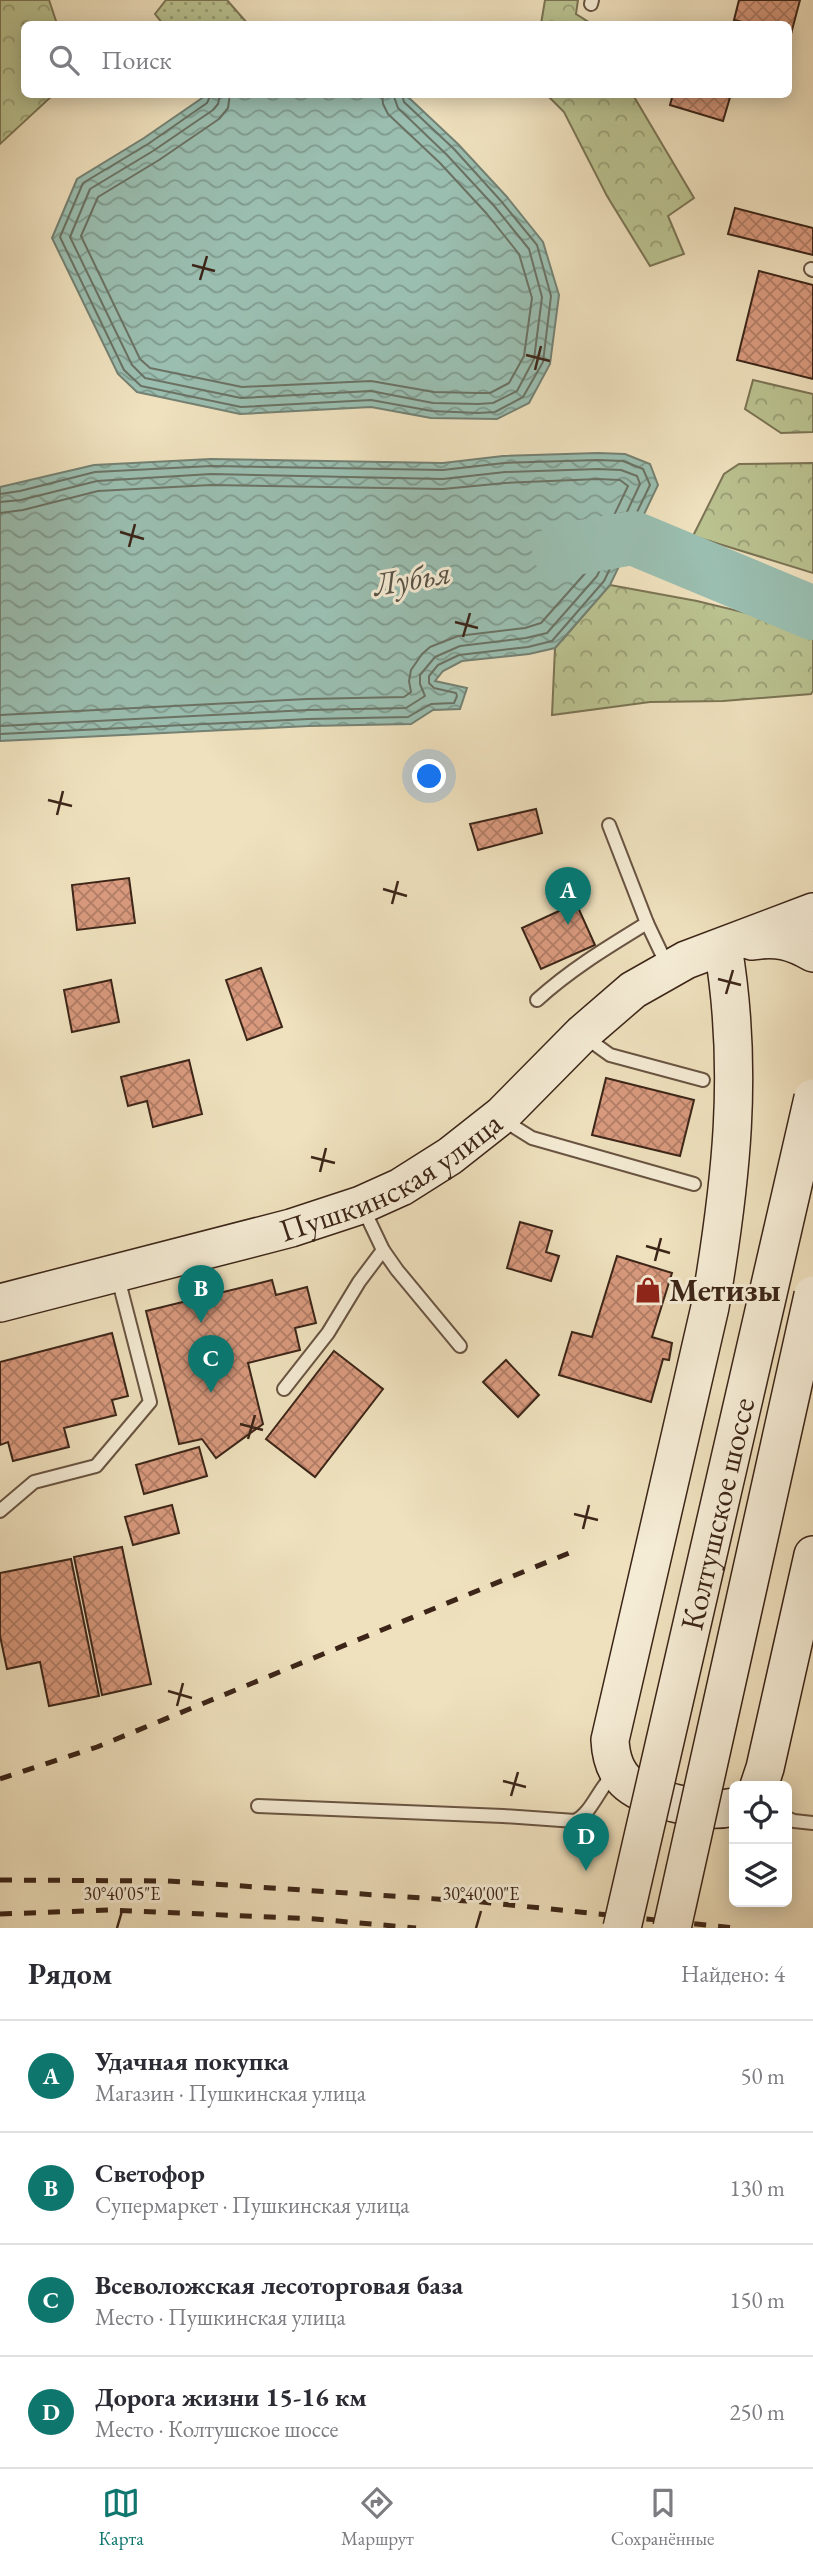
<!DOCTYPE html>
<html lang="ru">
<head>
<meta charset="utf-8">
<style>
  body { margin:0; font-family:"EB Garamond",serif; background:#f7f7f7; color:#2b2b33 }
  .controls { position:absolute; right:21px; bottom:21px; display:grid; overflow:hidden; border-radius:10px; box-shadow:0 4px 18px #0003 }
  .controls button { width:63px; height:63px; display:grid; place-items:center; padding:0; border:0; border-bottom:2px solid #e1e1e2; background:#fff; color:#2b2b33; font:35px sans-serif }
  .you { position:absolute; left:430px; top:777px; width:24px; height:24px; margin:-18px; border:5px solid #fff; border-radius:50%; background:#1a73e8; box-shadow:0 0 0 10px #1a73e833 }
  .badge { display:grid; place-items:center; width:46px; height:46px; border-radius:50%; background:#0f766e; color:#fff; font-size:23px; font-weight:700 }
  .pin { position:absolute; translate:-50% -58px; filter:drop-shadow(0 2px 4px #0008) }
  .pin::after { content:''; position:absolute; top:37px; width:24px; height:21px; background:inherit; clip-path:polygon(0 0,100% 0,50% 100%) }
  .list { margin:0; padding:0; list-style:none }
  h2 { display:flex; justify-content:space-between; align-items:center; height:91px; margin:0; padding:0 28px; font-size:30px }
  h2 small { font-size:23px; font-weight:400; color:#7c7c81 }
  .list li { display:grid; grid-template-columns:46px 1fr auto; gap:21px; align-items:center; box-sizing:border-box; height:112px; padding:0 28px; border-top:2px solid #e1e1e2 }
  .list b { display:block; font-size:26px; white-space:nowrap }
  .list p { margin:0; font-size:23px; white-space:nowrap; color:#7c7c81 }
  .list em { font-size:23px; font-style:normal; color:#7c7c81 }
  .icon { flex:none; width:38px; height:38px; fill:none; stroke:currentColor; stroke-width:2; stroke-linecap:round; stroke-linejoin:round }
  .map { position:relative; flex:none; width:813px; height:1928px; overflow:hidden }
  .search { position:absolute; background:#fff; box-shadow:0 4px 18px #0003; left:21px; right:21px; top:21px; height:77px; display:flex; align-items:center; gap:18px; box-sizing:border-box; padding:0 24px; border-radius:10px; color:#7c7c81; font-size:26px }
  .sheet { height:539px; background:#fff }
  nav { display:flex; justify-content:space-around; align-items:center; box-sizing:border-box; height:98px; border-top:2px solid #e1e1e2; background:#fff; font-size:19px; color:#7c7c81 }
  nav a { display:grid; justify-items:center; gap:4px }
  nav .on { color:#0f766e }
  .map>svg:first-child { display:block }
  .forest { fill:url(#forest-crowns); stroke:#7b7454; stroke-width:2 }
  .park { fill:url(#park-dots); stroke:#7b7454; stroke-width:2 }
  .water { fill:url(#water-waves); stroke:#748173; stroke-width:2 }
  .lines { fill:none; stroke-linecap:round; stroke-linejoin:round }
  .shore { stroke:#6b7264; stroke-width:2 }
  .river { stroke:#9abeb0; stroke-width:54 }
  .building { fill:url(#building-cross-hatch); stroke:#3c2518; stroke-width:2 }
  .lane-casing { stroke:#695442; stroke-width:16 }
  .secondary-casing { stroke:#3c2518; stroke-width:40 }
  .lane { stroke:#f5ecd5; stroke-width:12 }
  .secondary { stroke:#f5ecd5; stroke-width:37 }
  .rail { stroke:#3c2518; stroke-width:5; stroke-dasharray:12 12; stroke-linecap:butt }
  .secondary-bridge-casing { stroke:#3c2518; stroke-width:40; stroke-linecap:butt }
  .secondary-bridge { stroke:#f5ecd5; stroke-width:37 }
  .ticks { fill:none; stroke:#3c2518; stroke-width:2.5 }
  .labels { text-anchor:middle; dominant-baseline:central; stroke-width:6; stroke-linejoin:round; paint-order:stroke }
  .street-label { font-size:32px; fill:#3c2518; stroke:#f5ecd5 }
  .poi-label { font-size:32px; font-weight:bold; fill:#3c2518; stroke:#f5ecd5; text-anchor:start }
  .water-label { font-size:33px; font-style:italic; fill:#585346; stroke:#f5ecd5 }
  .ticks-label { font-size:18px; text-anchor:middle; fill:#3c2518; stroke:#f5ecd5; stroke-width:6; stroke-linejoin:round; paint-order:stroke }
</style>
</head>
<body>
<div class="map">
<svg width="813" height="1928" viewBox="0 0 813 1928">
  <defs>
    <pattern id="forest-crowns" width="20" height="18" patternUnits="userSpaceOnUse" patternTransform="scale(1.75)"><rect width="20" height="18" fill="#bac290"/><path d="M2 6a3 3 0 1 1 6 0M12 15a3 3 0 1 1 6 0" fill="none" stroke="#989d75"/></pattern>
    <pattern id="park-dots" width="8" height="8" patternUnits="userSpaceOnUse" patternTransform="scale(1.75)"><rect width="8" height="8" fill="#bac290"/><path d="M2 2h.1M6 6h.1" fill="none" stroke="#989d75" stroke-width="1.8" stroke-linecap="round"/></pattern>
    <pattern id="water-waves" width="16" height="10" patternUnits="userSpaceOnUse" patternTransform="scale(1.75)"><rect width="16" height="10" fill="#9abeb0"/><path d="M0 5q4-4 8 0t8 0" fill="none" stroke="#7f9a8e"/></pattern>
    <pattern id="building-cross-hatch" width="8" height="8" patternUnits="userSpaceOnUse" patternTransform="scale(1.75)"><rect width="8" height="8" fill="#d99a7e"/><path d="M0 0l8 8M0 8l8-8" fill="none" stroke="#b17d66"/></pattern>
  </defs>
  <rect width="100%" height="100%" fill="#efe1be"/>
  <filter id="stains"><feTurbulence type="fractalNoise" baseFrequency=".00286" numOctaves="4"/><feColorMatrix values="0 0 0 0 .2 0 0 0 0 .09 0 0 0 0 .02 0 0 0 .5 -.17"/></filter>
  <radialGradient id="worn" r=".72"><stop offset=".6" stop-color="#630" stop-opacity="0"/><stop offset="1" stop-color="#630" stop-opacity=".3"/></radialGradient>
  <g class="forest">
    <path d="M0,0H49L57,24H24V94L53,95L0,144Z"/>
    <path d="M545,0H578L576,14L592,24H541Z"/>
    <path d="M547,95H633L694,198L668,216L684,254L650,266L607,196L564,112Z"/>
    <path d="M753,380L813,394V432L781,433L745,409Z"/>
    <path d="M813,463V573L693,536L724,474L739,464Z"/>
    <path d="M610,585L697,601L813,629V691L811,694L723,701L650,702L552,715L555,648Z"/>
  </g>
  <path class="park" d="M166,0H227L248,24H163L155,14Z"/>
  <g class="water">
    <path d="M208,94L406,95L458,144L507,197L543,242L559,295L550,364L529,403L497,419L431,418L371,407L240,414L137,392L118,374L52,238L77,179L144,138Z"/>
    <path d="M598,453L625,454L650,464L658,485L610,585L555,648L529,654L462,661L443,671L435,681L467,688L460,709L433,710L411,724L309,726L0,741V487L94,465L211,459L443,463L503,456Z"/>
  </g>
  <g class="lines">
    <g class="shore">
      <path d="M211,94L207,103L148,144L83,183L60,237L124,370L141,386L241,407L371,400L432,411L478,413L495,412L523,397L543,362L551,296L537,245L501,201L454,149L404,102L402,94"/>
      <path d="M220,94L218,104L213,110L153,151L90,189L70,237L132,365L145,378L241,398L371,391L433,403L478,404L493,403L517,391L534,359L542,297L529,249L495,207L447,155L398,108L393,94"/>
      <path d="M230,94L228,108L219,119L159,160L98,197L81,236L140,359L150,368L242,387L371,381L434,392L478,393H490L509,383L524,356L532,298L519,254L487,214L440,163L388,114L383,104L382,94"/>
      <path d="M0,494L20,491L95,472L211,466L443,470L504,463L598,460L623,461L643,469L650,485L604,581L552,641L528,647L459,655L438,665L429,676V683L434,688L456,693L457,696L454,703L431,704L408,717L308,719L0,734"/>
      <path d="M0,502L21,500L97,481L211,474L443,479L505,472L598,469L621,470L637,476L640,484L597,576L547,633L526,638L460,646L435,657L420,675V684L425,696L406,708L308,710L0,726"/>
      <path d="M0,513L23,510L98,491L211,485L443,489L505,483L598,479L620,480L628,486L588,570L541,623L525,628L458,636L430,647L422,654L411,670L409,681L411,692L404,697L307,699L0,715"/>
    </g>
    <path class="river" d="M559,551L633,538L813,613"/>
  </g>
  <g class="building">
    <path d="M739,0H800L791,34H788V24H751L734,20Z"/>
    <path d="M673,94H731L723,121L670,105Z"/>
    <path d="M735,208L813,228V255L728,234Z"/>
    <path d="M759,271L813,285V379L737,360Z"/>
    <path d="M536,809L542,833L478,850L470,824Z"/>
    <path d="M129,878L135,923L77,930L72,885Z"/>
    <path d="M576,903L595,945L541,969L522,928Z"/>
    <path d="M261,968L282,1027L247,1040L226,980Z"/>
    <path d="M111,980L119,1022L72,1032L64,990Z"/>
    <path d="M189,1060L202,1114L153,1127L147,1101L128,1106L121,1077Z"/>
    <path d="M606,1078L694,1100L680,1156L592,1135Z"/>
    <path d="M520,1222L552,1231L546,1252L559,1256L551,1281L507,1268Z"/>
    <path d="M617,1256L672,1273L652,1337L672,1343L669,1360L663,1359L651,1402L559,1375L572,1332L592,1337Z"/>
    <path d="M272,1280L276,1295L307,1287L316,1323L295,1328L300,1350L248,1363L263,1424L216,1458L202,1439L179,1444L146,1311Z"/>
    <path d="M112,1333L128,1396L112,1400L116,1415L64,1428L69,1447L13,1461L8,1442L0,1445V1362Z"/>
    <path d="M334,1351L383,1389L315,1477L266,1439Z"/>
    <path d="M506,1360L539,1395L518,1417L483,1382Z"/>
    <path d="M199,1447L207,1476L144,1494L136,1465Z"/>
    <path d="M172,1505L179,1533L133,1545L125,1517Z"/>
    <path d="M122,1547L151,1684L102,1695L74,1557Z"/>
    <path d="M71,1559L99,1696L49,1706L40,1662L7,1669L0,1636V1573Z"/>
  </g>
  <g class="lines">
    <g class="lane-casing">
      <g id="lane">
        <path d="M591,4L592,0"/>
        <path d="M811,269L813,270"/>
        <path d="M647,923L667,965"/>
        <path d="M537,1000C571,969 608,947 647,923L609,825"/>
        <path d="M585,1037L610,1055L703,1080"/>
        <path d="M505,1118L516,1128L532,1138L694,1184"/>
        <path d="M363,1208L383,1250L397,1270L460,1346"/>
        <path d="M284,1389L328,1333L359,1282L383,1250"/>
        <path d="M0,1511L34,1482L96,1466L150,1402L117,1274"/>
        <path d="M258,1806L503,1816L575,1821C592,1813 599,1787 615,1773"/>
        <path d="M787,1818L794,1821L813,1823"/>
      </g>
    </g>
    <g class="secondary-casing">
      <g id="secondary">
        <path d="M752,941C777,937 792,941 813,953"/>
        <path d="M723,947C744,1071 731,1184 710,1307L610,1740C612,1783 636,1793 674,1803C695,1808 712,1812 734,1807"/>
        <path id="s1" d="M0,1303L291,1228L361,1205L401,1187L450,1156L502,1115L582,1034L633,990L686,960L813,912"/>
        <path d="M759,1786L765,1768L813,1555"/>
      </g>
    </g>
    <use href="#lane" class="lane"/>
    <use href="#secondary" class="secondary"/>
    <g class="rail">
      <path d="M0,1779L97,1747L574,1551"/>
      <path d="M0,1880L167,1881L482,1902L735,1928"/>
      <path d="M0,1914L111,1910L315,1919L416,1928"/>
    </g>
    <g class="secondary-bridge-casing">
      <g id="secondary-bridge">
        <path id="s2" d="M622,1928L813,1098"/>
        <path d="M672,1928L813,1295"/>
      </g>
    </g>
    <use href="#secondary-bridge" class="secondary-bridge"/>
  </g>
  <path class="ticks" d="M192,265L215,271M200,280L207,256M526,355L550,361M535,370L541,346M120,532L144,539M129,547L135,524M455,622L478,628M463,637L470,613M48,800L72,806M57,815L63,791M383,889L407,896M392,904L398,881M718,979L741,985M726,994L733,970M311,1157L335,1163M320,1172L326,1148M646,1246L670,1253M655,1261L661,1238M240,1424L263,1430M248,1439L255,1415M574,1514L598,1520M583,1529L589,1505M168,1691L192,1698M177,1706L183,1683M503,1781L526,1787M511,1796L518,1772M117,1928L122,1911M476,1928L481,1911"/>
  <defs>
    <g id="shop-bare" transform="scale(2.1)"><path d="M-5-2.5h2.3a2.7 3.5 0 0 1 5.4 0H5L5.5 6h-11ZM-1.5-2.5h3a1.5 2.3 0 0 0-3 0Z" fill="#8f2418" stroke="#f5ecd5" stroke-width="2.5" paint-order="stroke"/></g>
  </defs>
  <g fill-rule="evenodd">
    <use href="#shop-bare" x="648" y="1290"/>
  </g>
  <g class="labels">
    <g class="street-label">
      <text stroke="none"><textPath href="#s1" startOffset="413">Пушкинская улица</textPath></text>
      <text stroke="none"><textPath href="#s2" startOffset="425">Колтушское шоссе</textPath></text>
    </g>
    <g class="poi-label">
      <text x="669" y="1290">Метизы</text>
    </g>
    <g class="water-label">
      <text transform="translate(412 578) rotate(-10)">Лубья</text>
    </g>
  </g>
  <g class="ticks-label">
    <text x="122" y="1900">30°40'05"E</text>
    <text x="481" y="1900">30°40'00"E</text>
  </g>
  <rect width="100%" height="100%" filter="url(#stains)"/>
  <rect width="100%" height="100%" fill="url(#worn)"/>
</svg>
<div class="controls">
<button><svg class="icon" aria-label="locate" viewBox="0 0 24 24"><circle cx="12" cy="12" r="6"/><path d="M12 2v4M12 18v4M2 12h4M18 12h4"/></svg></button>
<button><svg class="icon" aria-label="layers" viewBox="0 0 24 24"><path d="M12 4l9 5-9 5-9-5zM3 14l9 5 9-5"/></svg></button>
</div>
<div class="you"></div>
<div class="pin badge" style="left:568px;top:925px">A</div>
<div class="pin badge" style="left:201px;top:1323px">B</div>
<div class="pin badge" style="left:211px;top:1393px">C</div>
<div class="pin badge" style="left:586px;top:1871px">D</div>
<div class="search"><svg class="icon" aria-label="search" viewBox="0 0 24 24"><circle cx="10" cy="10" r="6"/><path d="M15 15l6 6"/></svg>Поиск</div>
</div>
<section class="sheet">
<h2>Рядом<small>Найдено: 4</small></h2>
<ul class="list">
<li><span class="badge">A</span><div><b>Удачная покупка</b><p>Магазин · Пушкинская улица</p></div><em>50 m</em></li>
<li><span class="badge">B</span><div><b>Светофор</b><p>Супермаркет · Пушкинская улица</p></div><em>130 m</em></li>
<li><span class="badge">C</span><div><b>Всеволожская лесоторговая база</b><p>Место · Пушкинская улица</p></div><em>150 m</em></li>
<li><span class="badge">D</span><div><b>Дорога жизни 15-16 км</b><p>Место · Колтушское шоссе</p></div><em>250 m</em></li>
</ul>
</section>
<nav>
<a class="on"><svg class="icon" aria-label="map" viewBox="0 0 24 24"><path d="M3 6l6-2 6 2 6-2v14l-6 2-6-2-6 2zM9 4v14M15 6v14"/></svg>Карта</a>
<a><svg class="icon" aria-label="directions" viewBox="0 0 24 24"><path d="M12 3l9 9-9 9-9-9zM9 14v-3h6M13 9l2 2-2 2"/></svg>Маршрут</a>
<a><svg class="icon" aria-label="saved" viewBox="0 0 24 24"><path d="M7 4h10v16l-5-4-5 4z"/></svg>Сохранённые</a>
</nav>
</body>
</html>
